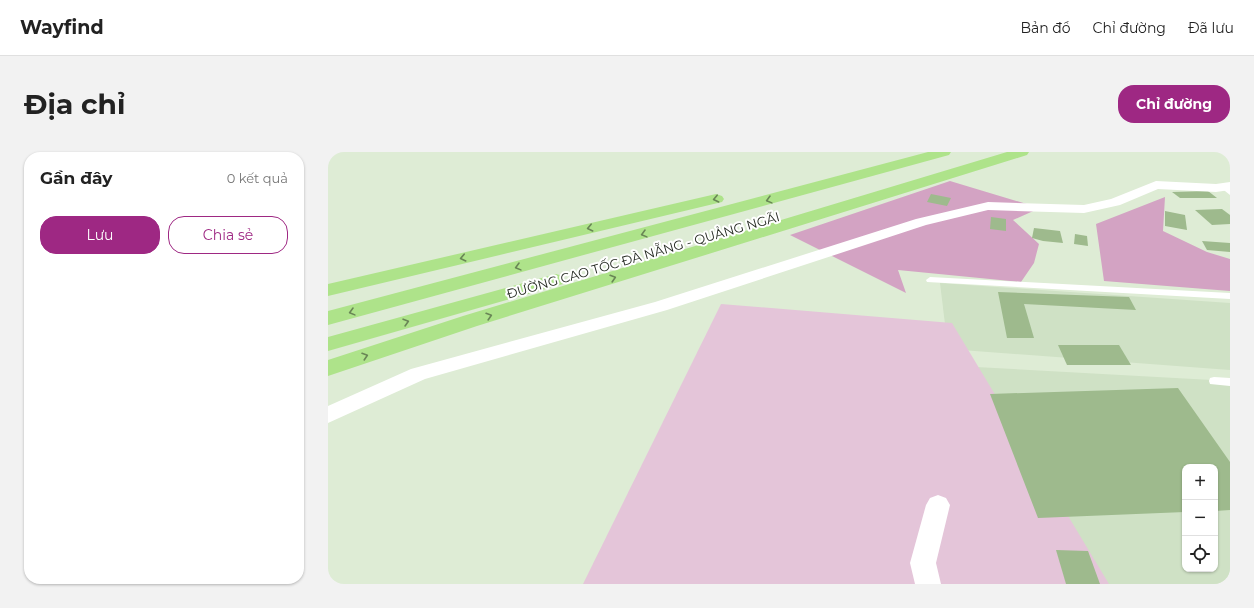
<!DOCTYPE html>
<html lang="vi">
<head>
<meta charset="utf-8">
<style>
  body { margin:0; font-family:Montserrat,sans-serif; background:#f2f2f2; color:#222 }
  .controls { position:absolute; right:12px; bottom:12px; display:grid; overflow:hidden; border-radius:8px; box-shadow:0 1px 3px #0004 }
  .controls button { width:36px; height:36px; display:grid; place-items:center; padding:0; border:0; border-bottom:1px solid #e0e0e0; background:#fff; color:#222; font:20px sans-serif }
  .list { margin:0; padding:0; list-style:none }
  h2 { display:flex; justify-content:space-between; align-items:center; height:52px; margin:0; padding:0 16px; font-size:17px }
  h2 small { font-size:13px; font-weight:400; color:#767676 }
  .actions { display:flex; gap:8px; padding:12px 16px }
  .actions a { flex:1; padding:9px 0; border:1px solid #9e2883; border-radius:16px; text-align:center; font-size:14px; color:#9e2883 }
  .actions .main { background:#9e2883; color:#fff }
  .icon { flex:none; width:22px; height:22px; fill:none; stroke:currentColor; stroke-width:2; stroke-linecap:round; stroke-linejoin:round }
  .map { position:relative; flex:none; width:902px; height:432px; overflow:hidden; border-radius:16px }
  header { display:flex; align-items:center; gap:24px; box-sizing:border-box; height:56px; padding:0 20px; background:#fff; border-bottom:1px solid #e0e0e0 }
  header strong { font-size:19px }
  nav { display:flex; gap:22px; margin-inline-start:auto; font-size:14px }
  .intro { display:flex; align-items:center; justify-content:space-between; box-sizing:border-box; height:96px; padding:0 24px }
  h1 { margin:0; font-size:28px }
  .button { padding:10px 18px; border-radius:16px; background:#9e2883; color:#fff; font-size:14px; font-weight:700 }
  main { display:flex; gap:24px; padding:0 24px }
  aside { flex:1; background:#fff; border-radius:16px; box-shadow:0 1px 3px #0004 }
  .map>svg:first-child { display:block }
  .built { fill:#cfe1c5; fill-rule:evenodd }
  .green { fill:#e4c5d9 }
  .forest { fill:#d3a3c3 }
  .building { fill:#9eba8d }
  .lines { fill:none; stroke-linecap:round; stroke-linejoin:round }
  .lane { fill:#fff; fill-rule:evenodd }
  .street { fill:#fff; fill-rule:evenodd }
  .highway { fill:#aee38a; fill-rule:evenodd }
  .oneway { stroke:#698656 }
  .labels { text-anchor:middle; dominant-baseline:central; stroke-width:4; stroke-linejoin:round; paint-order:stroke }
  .street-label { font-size:13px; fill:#242921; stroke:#fff }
</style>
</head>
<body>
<header>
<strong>Wayfind</strong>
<nav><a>Bản đồ</a><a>Chỉ đường</a><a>Đã lưu</a></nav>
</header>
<div class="intro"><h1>Địa chỉ</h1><a class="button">Chỉ đường</a></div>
<main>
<aside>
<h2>Gần đây<small>0 kết quả</small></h2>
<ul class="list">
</ul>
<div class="actions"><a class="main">Lưu</a><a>Chia sẻ</a></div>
</aside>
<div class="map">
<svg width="902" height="432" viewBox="0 0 902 432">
  <rect width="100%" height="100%" fill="#deecd5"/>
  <g class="built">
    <path d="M612,131L902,151V218L620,197Z"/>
    <path d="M648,215L902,229V432H735ZM857,315H887V417H857Z"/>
  </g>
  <path class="green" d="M393,152L624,171L781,432H255Z"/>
  <g class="forest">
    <path d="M622,29L712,56L685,68L711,92L706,111L693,130L570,118L578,141L462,83Z"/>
    <path d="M837,45L835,79L879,100L902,107V139L776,129L768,72Z"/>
  </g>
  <g class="building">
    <path d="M880,39L889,46H852L844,40Z"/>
    <path d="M603,42L623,46L619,54L599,50Z"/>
    <path d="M894,57L902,63V72L884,73L867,58Z"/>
    <path d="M837,59L857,63L859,78L837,74Z"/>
    <path d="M663,65L678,67V79L662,77Z"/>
    <path d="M706,76L732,79L735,91L715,89L704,86Z"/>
    <path d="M747,82L759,84L760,94L746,92Z"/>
    <path d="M874,89L902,91V100L879,98Z"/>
    <path d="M670,140L801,145L808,158L696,152L706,186H679Z"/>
    <path d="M730,193H791L803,213H739Z"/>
    <path d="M850,236L902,310V358L887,359V315H857V360L710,366L662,242Z"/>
    <path d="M728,398L760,399L772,432H738Z"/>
  </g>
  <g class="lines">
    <g class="lane">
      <path d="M895,33L902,37V43L892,35Z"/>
      <path d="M602,125L902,141V147L599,130L598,128Z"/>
      <path d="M886,225L902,226V234L882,232L881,229L882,226Z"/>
    </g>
    <g class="street">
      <path d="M828,29L888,32L902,30V38L888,40L830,37L792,53L756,61L660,58L598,73L339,158L97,227L0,271V254L83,217L327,150L588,67L660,50L756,53L783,47Z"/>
      <path d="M610,343L618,346L622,353L608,411L613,432H587L582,411L598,353L602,346Z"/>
    </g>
    <g class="highway">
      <path d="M600,0H623L621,3L0,173V159Z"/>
      <path d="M679,0H701L699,3L149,174L0,224V208L135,164Z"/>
      <path d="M388,42L394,44L396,47L394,50L0,144V132Z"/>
      <path d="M228,122L235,124L237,128L235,132L0,199V185Z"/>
    </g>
  </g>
  <defs><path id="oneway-chevron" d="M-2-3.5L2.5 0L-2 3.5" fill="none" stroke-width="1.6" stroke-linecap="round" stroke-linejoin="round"/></defs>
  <g class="oneway">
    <use href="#oneway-chevron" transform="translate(388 47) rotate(167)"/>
    <use href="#oneway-chevron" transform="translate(441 48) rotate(165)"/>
    <use href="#oneway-chevron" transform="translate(262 76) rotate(167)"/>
    <use href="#oneway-chevron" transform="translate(316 82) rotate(165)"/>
    <use href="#oneway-chevron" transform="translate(135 106) rotate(167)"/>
    <use href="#oneway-chevron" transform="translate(190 115) rotate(165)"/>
    <use href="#oneway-chevron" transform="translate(285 126) rotate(-17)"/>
    <use href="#oneway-chevron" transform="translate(24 160) rotate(165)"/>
    <use href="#oneway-chevron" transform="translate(161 164) rotate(-17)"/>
    <use href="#oneway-chevron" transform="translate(78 170) rotate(-16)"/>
    <use href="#oneway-chevron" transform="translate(37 204) rotate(-18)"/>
  </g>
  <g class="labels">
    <g class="street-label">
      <text transform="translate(315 103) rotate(-16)">ĐƯỜNG CAO TỐC ĐÀ NẴNG - QUẢNG NGÃI</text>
    </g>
  </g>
</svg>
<div class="controls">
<button>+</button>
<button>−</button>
<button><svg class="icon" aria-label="locate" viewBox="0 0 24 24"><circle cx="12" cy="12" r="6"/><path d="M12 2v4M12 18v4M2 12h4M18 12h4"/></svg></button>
</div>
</div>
</main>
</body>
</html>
